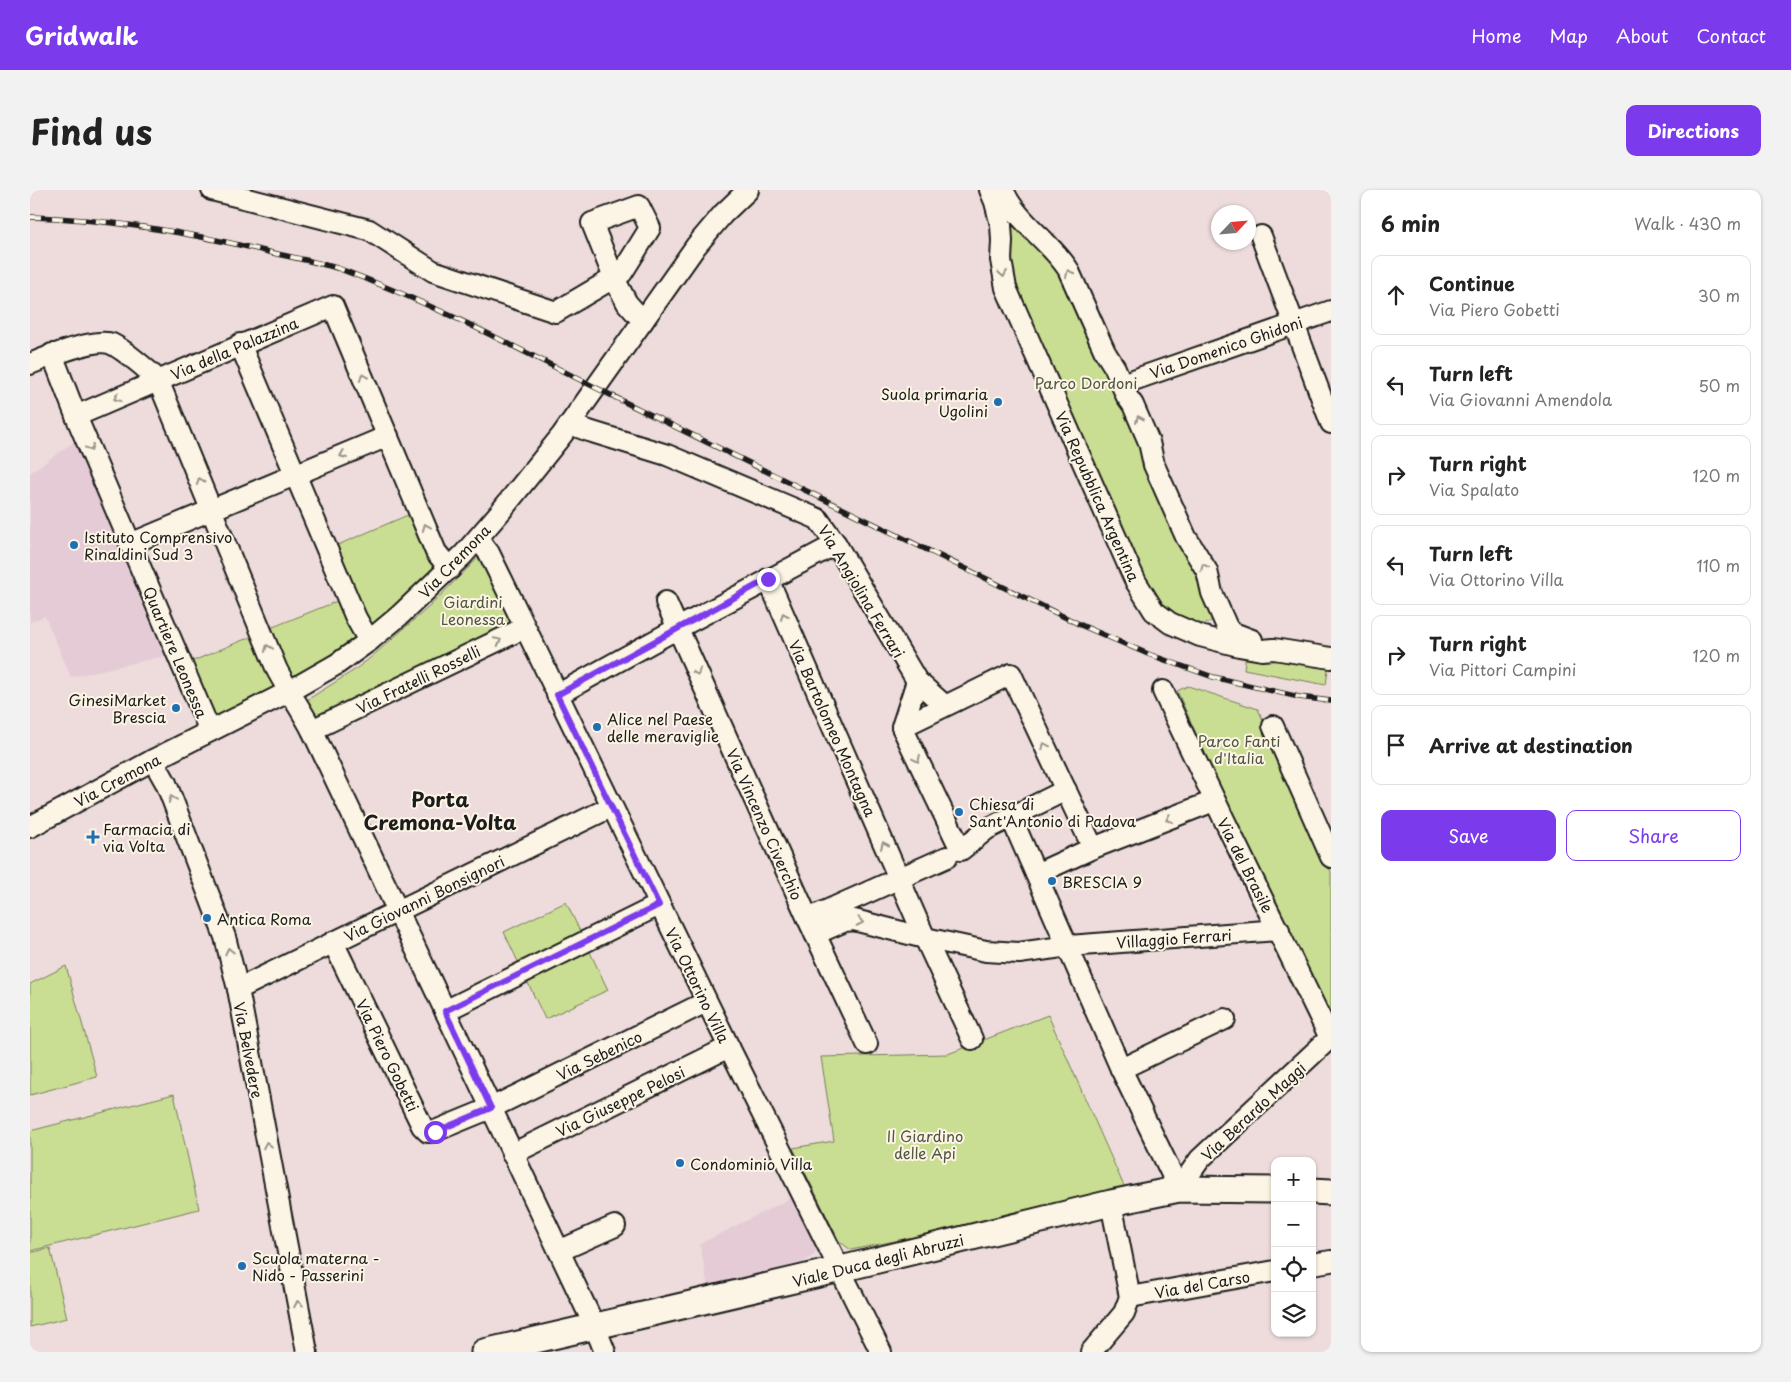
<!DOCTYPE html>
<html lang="en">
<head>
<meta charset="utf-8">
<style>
  body { margin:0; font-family:"Playpen Sans",sans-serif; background:#f2f2f2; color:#222 }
  .controls { position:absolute; right:15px; bottom:15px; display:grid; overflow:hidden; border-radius:10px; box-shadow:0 1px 4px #0004 }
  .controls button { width:45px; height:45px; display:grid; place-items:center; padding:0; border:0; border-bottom:1px solid #e0e0e0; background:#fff; color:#222; font:25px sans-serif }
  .compass { position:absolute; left:1181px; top:15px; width:45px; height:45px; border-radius:50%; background:#fff; box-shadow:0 1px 4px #0004; rotate:64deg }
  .stop { position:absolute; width:15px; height:15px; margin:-11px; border:4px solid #7c3aed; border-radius:50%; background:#fff }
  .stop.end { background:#7c3aed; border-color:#fff; box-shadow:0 1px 5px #0008 }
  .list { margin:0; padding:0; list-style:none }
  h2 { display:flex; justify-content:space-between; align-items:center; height:65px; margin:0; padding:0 20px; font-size:21px }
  h2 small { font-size:16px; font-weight:400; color:#767676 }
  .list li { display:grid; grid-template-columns:32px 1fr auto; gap:15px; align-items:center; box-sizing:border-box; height:80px; margin:0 10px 10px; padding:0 10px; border:1px solid #e0e0e0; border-radius:10px }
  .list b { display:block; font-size:19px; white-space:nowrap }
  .list p { margin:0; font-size:16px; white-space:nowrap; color:#767676 }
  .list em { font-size:16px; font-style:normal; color:#767676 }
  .actions { display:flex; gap:10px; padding:15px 20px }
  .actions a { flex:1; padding:11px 0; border:1px solid #7c3aed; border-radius:10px; text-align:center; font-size:18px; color:#7c3aed }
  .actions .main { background:#7c3aed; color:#fff }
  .icon { flex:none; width:28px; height:28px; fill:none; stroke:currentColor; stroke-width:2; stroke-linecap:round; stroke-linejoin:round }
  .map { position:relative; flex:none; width:1301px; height:1162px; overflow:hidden; border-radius:10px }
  header { display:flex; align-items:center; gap:30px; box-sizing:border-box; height:70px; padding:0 25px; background:#7c3aed; color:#fff }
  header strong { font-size:24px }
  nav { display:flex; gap:28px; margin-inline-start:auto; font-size:18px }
  .intro { display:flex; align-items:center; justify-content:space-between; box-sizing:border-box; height:120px; padding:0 30px }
  h1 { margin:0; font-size:35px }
  .button { padding:12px 22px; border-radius:10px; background:#7c3aed; color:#fff; font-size:18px; font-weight:700 }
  main { display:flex; gap:30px; padding:0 30px }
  aside { flex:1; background:#fff; border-radius:10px; box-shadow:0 1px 4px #0004 }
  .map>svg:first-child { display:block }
  .built { fill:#e4cbd6 }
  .green { fill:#cade93; stroke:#737d58 }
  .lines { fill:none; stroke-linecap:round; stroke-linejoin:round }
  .minor-casing { stroke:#1c1c1c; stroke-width:24 }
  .major-casing { stroke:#1c1c1c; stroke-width:29 }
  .minor { stroke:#fcf5e5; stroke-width:20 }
  .major { stroke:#fcf5e5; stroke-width:25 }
  .rail-casing { stroke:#1c1c1c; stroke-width:5.5 }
  .rail { stroke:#fcf5e5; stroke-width:4; stroke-dasharray:11; stroke-linecap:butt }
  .oneway { stroke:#97938b }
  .route { stroke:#7c3aed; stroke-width:6 }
  .poi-dot { fill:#1f6fb2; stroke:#fcf5e5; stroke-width:2 }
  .labels { text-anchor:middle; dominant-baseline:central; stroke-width:4; stroke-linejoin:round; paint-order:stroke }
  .street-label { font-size:15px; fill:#1c1c1c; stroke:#fcf5e5 }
  .park-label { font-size:15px; fill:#505640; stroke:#fcf5e5 }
  .poi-label { font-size:15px; fill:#1c1c1c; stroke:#fcf5e5; text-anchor:start }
  .district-label { font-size:20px; font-weight:bold; fill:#1c1c1c; stroke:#fcf5e5 }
</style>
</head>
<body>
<header>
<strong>Gridwalk</strong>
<nav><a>Home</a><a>Map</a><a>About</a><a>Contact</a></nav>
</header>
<div class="intro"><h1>Find us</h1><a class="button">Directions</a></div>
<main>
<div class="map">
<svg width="1301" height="1162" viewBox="0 0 1301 1162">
  <rect width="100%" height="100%" fill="#eedcdc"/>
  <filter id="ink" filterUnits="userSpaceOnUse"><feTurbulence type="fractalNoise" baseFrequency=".02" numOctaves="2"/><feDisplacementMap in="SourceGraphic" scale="10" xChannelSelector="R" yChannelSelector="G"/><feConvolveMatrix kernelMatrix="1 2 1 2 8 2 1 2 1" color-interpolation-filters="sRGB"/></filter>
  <g filter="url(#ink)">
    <g class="built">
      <path d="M44,252L135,466L41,487L15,426L0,432V283Z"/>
      <path d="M763,1007L785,1052L786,1060L784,1065L772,1073L767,1074L678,1097L670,1054Z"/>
    </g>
    <g class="green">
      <path d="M992,34L1040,93L1185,425L1179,433C1147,438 1130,411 1114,388L987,100L982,82L977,40Z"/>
      <path d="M385,322L409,378L338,437L303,357Z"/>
      <path d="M450,366L485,434L287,531L277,510L323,481L339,469L400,416Z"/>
      <path d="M310,410L325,448L262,490L238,439Z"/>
      <path d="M225,445L246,499L182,533L156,474Z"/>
      <path d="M1216,463L1298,479L1296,495L1214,479Z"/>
      <path d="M1158,496L1228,519L1301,682V834L1296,833L1147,501Z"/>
      <path d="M536,712L578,800L515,829L474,742Z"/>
      <path d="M36,776L67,887L0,905V794Z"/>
      <path d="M1018,825L1097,1003L821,1060L809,1051L763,958L804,951L791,867L918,864Z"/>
      <path d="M144,904L169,1019L0,1061V941Z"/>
      <path d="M20,1058L37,1128L0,1137V1063Z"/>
    </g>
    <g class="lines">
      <g class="minor-casing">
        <g id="minor">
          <path d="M182,0L339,40L403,81L526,122L592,83L620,38L609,16L562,33L584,88L597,113L613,131"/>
          <path d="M960,0L965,12L971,35L972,51L971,70L976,98L1099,377L1106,392L1124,421L1140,433L1170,446L1209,456L1232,460L1244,459L1301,468"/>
          <path d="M973,0C987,32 1019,50 1038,79L1075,162L1085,178L1096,205L1103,215L1119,252L1124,275L1156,347L1177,381L1182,403L1197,437L1201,442L1222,450"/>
          <path d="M1231,46L1301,233"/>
          <path d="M210,154L326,428L339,451"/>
          <path d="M22,164L46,226L180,541"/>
          <path d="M0,174C17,167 66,147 82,154C94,160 118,180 128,190L247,480C258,501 271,519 282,540L565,1137L575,1162"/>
          <path d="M1092,194L1301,121"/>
          <path d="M46,226L303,116L406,362L420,379"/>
          <path d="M540,234L559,241L637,265L788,329L806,354L887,491L914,515"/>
          <path d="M448,349L459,363L699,857L851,1162"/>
          <path d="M100,354L358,246"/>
          <path d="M738,389L895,748L942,849"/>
          <path d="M636,412L778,729L837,854"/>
          <path d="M887,491L872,537L931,660L957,639L1036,600"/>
          <path d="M1133,501C1187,617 1244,732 1300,848"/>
          <path d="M527,505L648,438L806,354"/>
          <path d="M1243,536L1301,667"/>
          <path d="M872,537L981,484L1063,658"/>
          <path d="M282,540L494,438"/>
          <path d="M123,570L136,593L195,747L208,799L277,1162"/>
          <path d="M981,627L1091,879L1149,999L1170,969L1301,847"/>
          <path d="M0,637L123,570L258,502L307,474L339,451L369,426L433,365L471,321L532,245L666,56L693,24L718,0"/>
          <path d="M1006,684L1063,658L1184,611"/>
          <path d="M778,729L917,667"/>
          <path d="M785,744L815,731L824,730L895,748L956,761L989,763L1039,756L1249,740"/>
          <path d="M303,752L392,936L398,942L405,941L461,918L676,812"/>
          <path d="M208,799L581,617"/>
          <path d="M415,821L629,715"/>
          <path d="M1091,879L1195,829"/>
          <path d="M482,964L699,857"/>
          <path d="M529,1061L585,1036"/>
          <path d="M1282,1074L1301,1071"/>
          <path d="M1100,1107L1245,1081"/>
          <path d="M1061,1162L1094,1123L1100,1107L1081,1013"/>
        </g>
      </g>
      <g class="major-casing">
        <g id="major">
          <path d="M1282,1001L1301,1002"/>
          <path d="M454,1162L811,1079L1081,1013L1149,999L1245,1000"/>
        </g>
      </g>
      <use href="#minor" class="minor"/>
      <use href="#major" class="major"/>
      <g class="rail-casing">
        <path id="rail" d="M0,27C82,29 163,43 243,63C265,68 288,72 310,79C416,118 514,173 615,222C761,293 907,365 1053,436L1118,464L1183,487L1269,507L1301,511"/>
      </g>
      <use href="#rail" class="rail"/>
    </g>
    <defs><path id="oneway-chevron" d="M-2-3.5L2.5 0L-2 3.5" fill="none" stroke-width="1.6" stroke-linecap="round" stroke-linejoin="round" transform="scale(1.25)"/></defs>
    <g class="oneway">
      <use href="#oneway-chevron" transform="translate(1039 83) rotate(-116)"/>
      <use href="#oneway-chevron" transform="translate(973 84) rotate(80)"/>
      <use href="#oneway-chevron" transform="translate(333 187) rotate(-113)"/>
      <use href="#oneway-chevron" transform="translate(87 208) rotate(157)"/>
      <use href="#oneway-chevron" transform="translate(1109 229) rotate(-114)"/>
      <use href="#oneway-chevron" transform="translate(60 258) rotate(67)"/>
      <use href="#oneway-chevron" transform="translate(313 265) rotate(157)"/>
      <use href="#oneway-chevron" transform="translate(170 291) rotate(-113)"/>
      <use href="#oneway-chevron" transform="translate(396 337) rotate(-112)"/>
      <use href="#oneway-chevron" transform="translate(1174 377) rotate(-116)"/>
      <use href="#oneway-chevron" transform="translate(754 426) rotate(-114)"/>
      <use href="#oneway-chevron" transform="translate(468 451) rotate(-26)"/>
      <use href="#oneway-chevron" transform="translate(238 458) rotate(-112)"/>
      <use href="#oneway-chevron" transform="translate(667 482) rotate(66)"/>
      <use href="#oneway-chevron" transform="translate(1015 556) rotate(-116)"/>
      <use href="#oneway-chevron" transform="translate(887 569) rotate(64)"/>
      <use href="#oneway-chevron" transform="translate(142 609) rotate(-111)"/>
      <use href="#oneway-chevron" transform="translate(1139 629) rotate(158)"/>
      <use href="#oneway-chevron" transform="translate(854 655) rotate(-114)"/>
      <use href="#oneway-chevron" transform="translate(830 732) rotate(12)"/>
      <use href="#oneway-chevron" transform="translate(199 761) rotate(-103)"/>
      <use href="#oneway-chevron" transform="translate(237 955) rotate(-101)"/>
      <use href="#oneway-chevron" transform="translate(268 1114) rotate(-101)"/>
    </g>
  </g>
  <g class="lines" filter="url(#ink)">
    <path class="route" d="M405,942L461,918L415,821L629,715L527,505L738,389"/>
  </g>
  <g class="poi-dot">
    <circle cx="968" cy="212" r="5"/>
    <circle cx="44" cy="355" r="5"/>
    <circle cx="146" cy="518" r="5"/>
    <circle cx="567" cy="537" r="5"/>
    <circle cx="929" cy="622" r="5"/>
    <path d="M60.5 639.5h5v5h5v5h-5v5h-5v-5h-5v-5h5z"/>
    <circle cx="1022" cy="691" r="5"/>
    <circle cx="177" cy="728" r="5"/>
    <circle cx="650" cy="973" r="5"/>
    <circle cx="212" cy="1076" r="5"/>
  </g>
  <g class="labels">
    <g class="street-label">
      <text transform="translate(1196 157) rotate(-19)">Via Domenico Ghidoni</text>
      <text transform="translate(204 158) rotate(-23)">Via della Palazzina</text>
      <text transform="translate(1068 306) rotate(66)">Via Repubblica Argentina</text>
      <text transform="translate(424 371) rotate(-46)">Via Cremona</text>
      <text transform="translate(832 401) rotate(59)">Via Angiolina Ferrari</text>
      <text transform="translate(146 462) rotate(67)">Quartiere Leonessa</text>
      <text transform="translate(388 489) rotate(-26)">Via Fratelli Rosselli</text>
      <text transform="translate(803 538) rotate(66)">Via Bartolomeo Montagna</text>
      <text transform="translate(87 590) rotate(-28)">Via Cremona</text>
      <text transform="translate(735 634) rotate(66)">Via Vincenzo Civerchio</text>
      <text transform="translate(1216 675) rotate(63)">Via del Brasile</text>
      <text transform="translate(394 708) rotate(-26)">Via Giovanni Bonsignori</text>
      <text transform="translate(1144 748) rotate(-4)">Villaggio Ferrari</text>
      <text transform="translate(668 795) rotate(64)">Via Ottorino Villa</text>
      <text transform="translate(219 860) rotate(79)">Via Belvedere</text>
      <text transform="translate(358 865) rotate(64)">Via Piero Gobetti</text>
      <text transform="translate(569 865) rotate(-26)">Via Sebenico</text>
      <text transform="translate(590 911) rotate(-26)">Via Giuseppe Pelosi</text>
      <text transform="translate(1223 921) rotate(-43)">Via Berardo Maggi</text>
      <text transform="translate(848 1070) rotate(-14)">Viale Duca degli Abruzzi</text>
      <text transform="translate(1172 1094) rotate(-10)">Via del Carso</text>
    </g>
    <g class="park-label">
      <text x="1056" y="192">Parco Dordoni</text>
      <text x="443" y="411">Giardini<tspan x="443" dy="17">Leonessa</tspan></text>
      <text x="1209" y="550">Parco Fanti<tspan x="1209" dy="17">d'Italia</tspan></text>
      <text x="895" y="945">Il Giardino<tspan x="895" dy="17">delle Api</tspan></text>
    </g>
    <g class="poi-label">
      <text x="958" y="203" text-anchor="end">Suola primaria<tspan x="958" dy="17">Ugolini</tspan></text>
      <text x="54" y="346">Istituto Comprensivo<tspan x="54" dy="17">Rinaldini Sud 3</tspan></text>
      <text x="136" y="509" text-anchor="end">GinesiMarket<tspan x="136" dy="17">Brescia</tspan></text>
      <text x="577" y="528">Alice nel Paese<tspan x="577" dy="17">delle meraviglie</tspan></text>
      <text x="939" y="613">Chiesa di<tspan x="939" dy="17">Sant'Antonio di Padova</tspan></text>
      <text x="73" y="638">Farmacia di<tspan x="73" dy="17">via Volta</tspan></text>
      <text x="1032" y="691">BRESCIA 9</text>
      <text x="187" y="728">Antica Roma</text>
      <text x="660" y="973">Condominio Villa</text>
      <text x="222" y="1067">Scuola materna -<tspan x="222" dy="17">Nido - Passerini</tspan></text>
    </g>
    <g class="district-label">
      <text x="410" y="609">Porta<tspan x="410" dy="23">Cremona-Volta</tspan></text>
    </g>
  </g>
</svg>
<div class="controls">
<button>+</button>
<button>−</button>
<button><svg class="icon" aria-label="locate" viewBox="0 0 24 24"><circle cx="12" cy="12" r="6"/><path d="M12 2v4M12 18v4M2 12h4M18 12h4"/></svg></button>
<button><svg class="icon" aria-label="layers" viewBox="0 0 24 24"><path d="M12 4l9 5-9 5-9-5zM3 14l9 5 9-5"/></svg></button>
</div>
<svg class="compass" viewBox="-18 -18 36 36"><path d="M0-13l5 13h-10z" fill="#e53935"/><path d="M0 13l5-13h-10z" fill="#767676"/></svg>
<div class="stop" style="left:405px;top:942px"></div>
<div class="stop end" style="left:738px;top:389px"></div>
</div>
<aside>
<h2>6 min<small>Walk · 430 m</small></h2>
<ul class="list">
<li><svg class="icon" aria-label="ahead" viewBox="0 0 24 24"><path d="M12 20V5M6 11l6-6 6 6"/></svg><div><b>Continue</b><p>Via Piero Gobetti</p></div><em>30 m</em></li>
<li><svg class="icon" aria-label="left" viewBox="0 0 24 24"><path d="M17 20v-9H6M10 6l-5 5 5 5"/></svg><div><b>Turn left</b><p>Via Giovanni Amendola</p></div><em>50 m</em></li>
<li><svg class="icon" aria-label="right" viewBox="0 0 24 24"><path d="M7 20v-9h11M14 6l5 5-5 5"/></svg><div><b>Turn right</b><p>Via Spalato</p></div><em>120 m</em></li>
<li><svg class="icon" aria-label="left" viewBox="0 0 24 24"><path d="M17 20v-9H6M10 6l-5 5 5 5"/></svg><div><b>Turn left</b><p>Via Ottorino Villa</p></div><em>110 m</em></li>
<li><svg class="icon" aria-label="right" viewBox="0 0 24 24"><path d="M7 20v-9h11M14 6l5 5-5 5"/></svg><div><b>Turn right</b><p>Via Pittori Campini</p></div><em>120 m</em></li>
<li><svg class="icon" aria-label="arrive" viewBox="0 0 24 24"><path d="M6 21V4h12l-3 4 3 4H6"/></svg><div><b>Arrive at destination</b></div></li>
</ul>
<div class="actions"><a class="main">Save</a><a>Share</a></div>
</aside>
</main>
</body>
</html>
